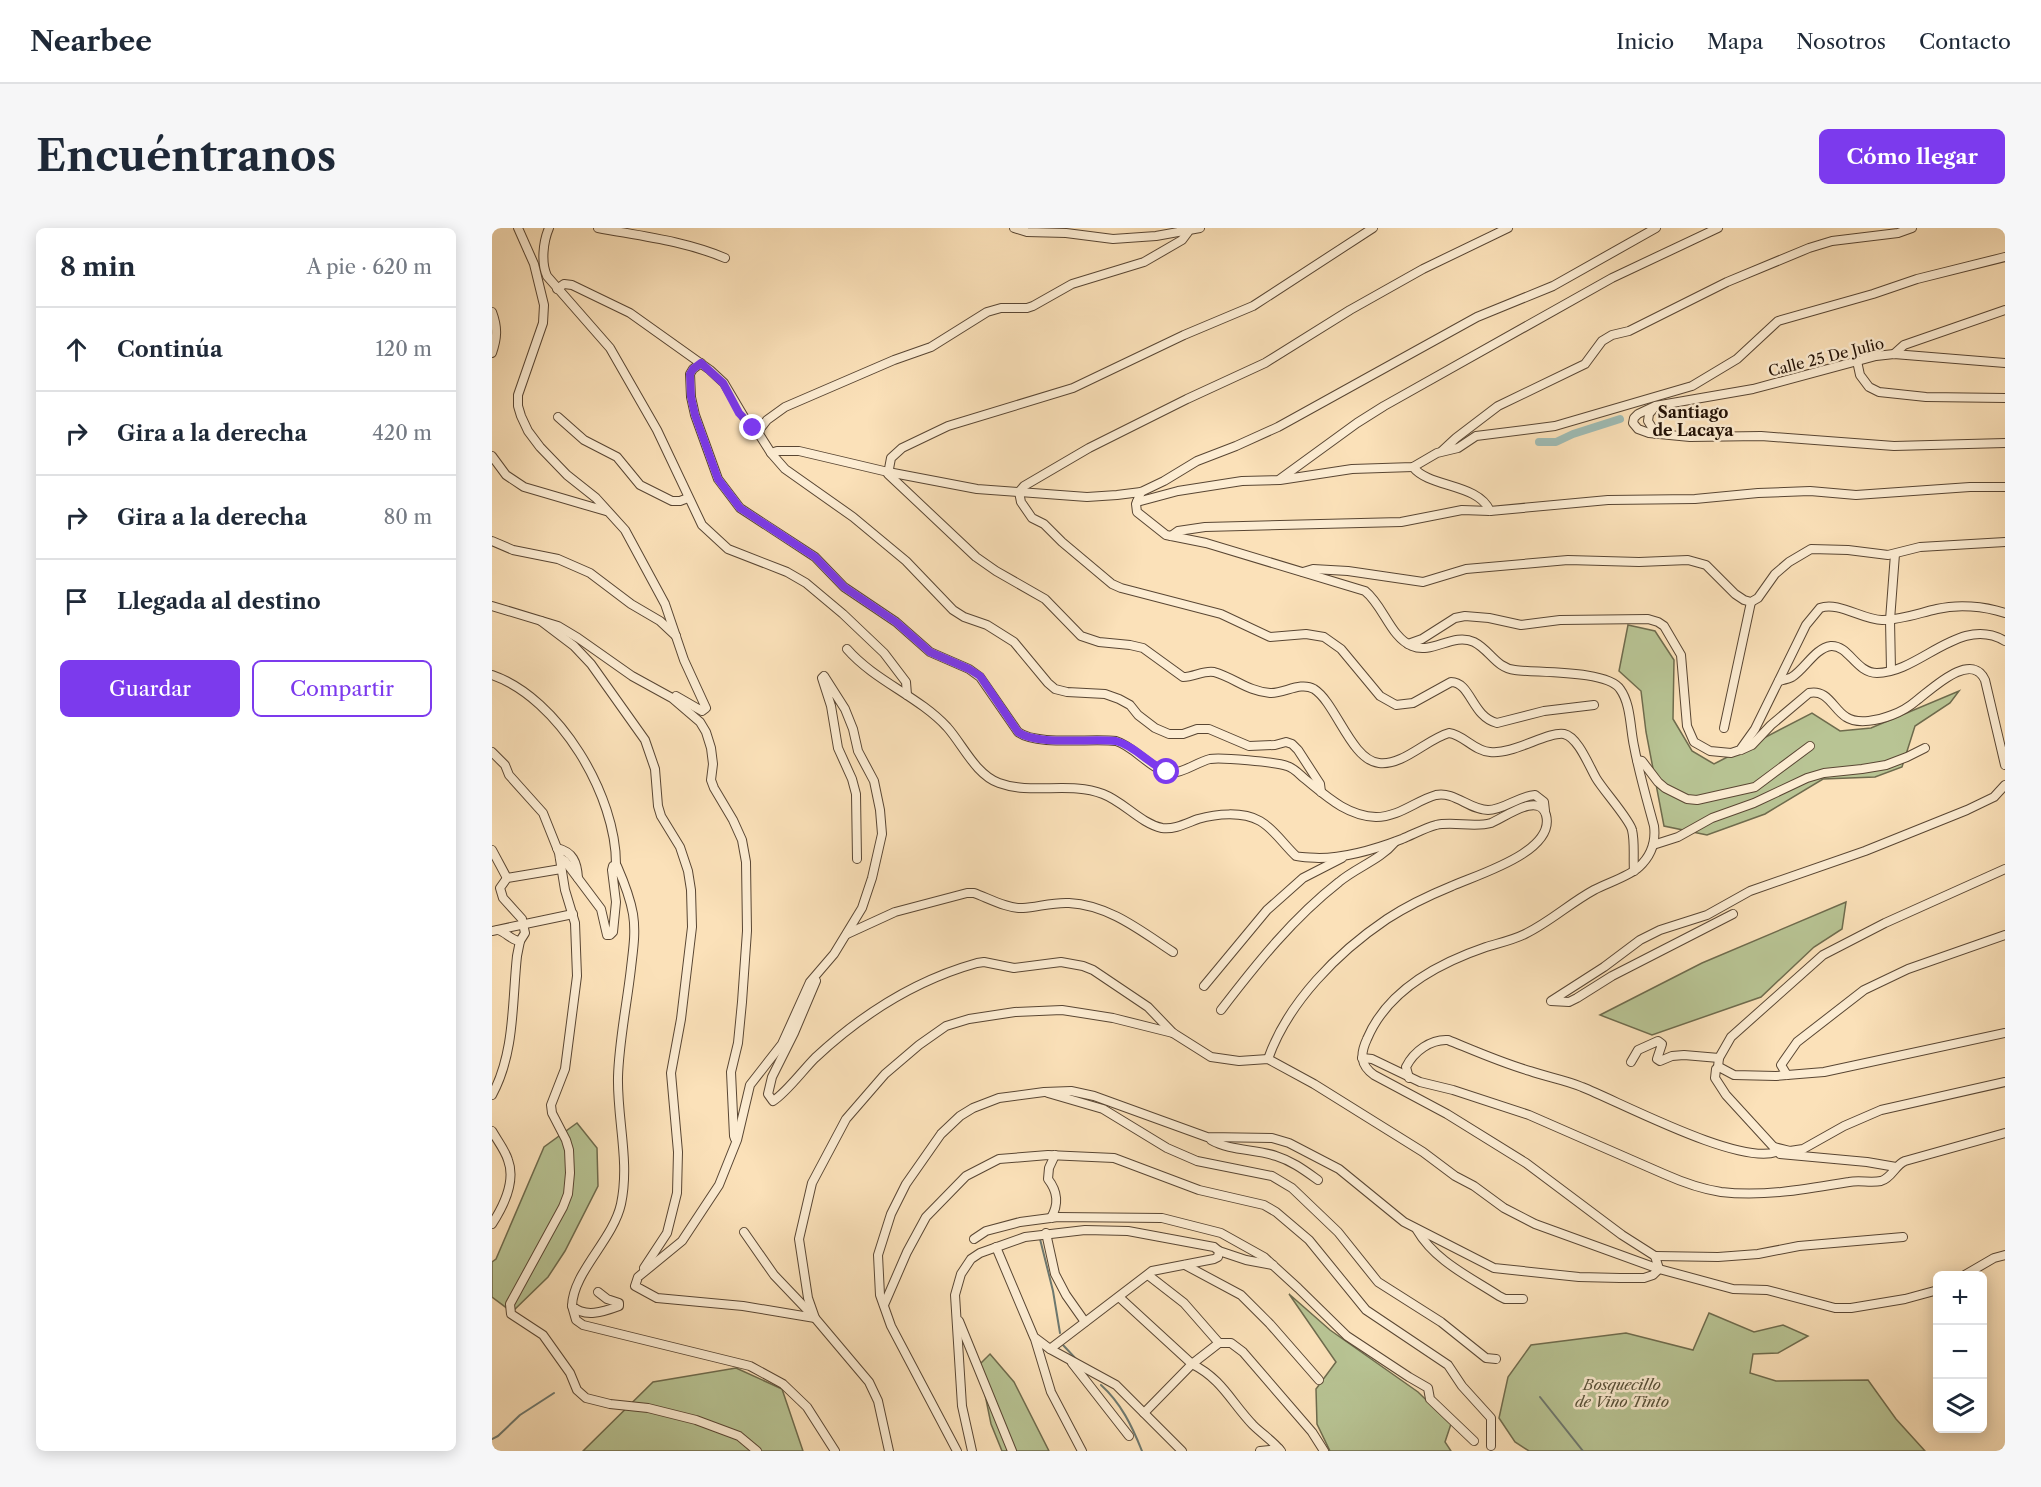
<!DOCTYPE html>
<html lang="es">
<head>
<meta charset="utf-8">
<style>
  body { margin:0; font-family:"Libre Caslon Text",serif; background:#f6f6f7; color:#1f2937 }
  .controls { position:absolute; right:18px; bottom:18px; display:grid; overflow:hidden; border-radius:9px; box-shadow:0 3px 15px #0003 }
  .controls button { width:54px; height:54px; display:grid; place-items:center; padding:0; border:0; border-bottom:2px solid #e0e1e3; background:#fff; color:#1f2937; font:30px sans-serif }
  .stop { position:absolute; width:18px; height:18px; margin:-14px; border:4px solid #7c3aed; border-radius:50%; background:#fff }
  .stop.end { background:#7c3aed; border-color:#fff; box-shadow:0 2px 6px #0008 }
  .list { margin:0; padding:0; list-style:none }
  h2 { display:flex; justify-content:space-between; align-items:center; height:78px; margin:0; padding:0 24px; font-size:26px }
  h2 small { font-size:20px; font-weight:400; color:#747a83 }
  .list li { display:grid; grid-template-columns:39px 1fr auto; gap:18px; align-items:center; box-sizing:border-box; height:84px; padding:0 24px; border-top:2px solid #e0e1e3 }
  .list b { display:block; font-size:22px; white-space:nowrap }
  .list em { font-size:20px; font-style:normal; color:#747a83 }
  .actions { display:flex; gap:12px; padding:18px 24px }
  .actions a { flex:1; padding:14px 0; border:2px solid #7c3aed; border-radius:9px; text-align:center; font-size:21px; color:#7c3aed }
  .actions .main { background:#7c3aed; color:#fff }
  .icon { flex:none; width:33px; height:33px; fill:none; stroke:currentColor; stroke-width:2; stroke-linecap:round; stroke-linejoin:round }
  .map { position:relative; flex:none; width:1513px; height:1223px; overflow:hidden; border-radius:9px }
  header { display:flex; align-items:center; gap:36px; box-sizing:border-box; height:84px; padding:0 30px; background:#fff; border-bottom:2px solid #e0e1e3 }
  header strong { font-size:28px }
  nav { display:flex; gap:33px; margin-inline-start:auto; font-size:21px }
  .intro { display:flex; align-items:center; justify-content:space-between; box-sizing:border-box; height:144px; padding:0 36px }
  h1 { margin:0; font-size:42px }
  .button { padding:15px 27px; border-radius:9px; background:#7c3aed; color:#fff; font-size:21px; font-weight:700 }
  main { display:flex; gap:36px; padding:0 36px }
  aside { flex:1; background:#fff; border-radius:9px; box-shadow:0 3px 15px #0003 }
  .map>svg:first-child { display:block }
  .green { fill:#b8c494; stroke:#6e6b4d; stroke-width:1.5 }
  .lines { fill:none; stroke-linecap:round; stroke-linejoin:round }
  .stream { stroke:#6d786f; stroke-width:2 }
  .canal { stroke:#9fbcb5; stroke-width:8 }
  .street-casing { stroke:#594633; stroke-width:10 }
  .street { stroke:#fcecd2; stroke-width:8 }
  .route { stroke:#7c3aed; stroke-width:8 }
  .labels { text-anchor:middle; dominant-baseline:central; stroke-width:5; stroke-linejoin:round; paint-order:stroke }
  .street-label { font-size:15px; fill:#231206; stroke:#fcecd2 }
  .park-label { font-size:15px; font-style:italic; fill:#575038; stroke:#fcecd2 }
  .neighbourhood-label { font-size:16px; font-weight:bold; fill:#231206; stroke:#fcecd2 }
</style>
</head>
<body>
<header>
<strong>Nearbee</strong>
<nav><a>Inicio</a><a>Mapa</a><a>Nosotros</a><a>Contacto</a></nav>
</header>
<div class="intro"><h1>Encuéntranos</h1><a class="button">Cómo llegar</a></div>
<main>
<aside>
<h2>8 min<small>A pie · 620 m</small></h2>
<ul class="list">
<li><svg class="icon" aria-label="ahead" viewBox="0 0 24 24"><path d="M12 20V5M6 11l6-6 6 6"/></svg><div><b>Continúa</b></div><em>120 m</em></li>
<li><svg class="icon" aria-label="right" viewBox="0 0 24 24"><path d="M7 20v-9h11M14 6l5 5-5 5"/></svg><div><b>Gira a la derecha</b></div><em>420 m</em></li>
<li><svg class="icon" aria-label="right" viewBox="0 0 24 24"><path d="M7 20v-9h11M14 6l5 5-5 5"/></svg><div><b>Gira a la derecha</b></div><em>80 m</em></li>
<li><svg class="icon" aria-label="arrive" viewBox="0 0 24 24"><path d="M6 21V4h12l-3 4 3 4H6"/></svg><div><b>Llegada al destino</b></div></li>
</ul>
<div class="actions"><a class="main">Guardar</a><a>Compartir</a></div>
</aside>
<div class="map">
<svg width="1513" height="1223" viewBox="0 0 1513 1223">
  <rect width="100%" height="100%" fill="#fbe1b9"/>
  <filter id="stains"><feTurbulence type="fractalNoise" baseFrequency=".00333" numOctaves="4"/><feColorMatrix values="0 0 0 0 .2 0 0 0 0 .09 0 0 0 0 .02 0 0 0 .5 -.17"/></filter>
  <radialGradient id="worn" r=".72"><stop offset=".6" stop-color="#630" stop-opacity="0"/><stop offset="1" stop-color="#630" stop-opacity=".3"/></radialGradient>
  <g class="green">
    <path d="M1136,397L1163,403L1182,432L1181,491L1200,523L1222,536L1320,485L1348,503L1379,500L1467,463L1458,475L1423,498L1410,539L1383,549L1331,551L1273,586L1215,607L1172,598L1154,504L1149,463L1127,443Z"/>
    <path d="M1354,674L1350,701L1322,719L1269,769L1160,807L1108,787L1210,735Z"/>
    <path d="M85,895L105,920L106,958L73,1023L56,1049L20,1084L0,1069V1034L4,1031L52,919Z"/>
    <path d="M797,1066L838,1102L926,1164L959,1196L953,1214L959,1223H838L825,1196L824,1161L844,1134Z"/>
    <path d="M1217,1085L1262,1104L1291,1097L1316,1108L1286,1125L1261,1126L1258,1145L1284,1153L1376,1152L1404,1191L1433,1223H1037L1023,1214L1007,1190L1016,1149L1039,1117L1134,1105L1201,1122Z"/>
    <path d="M498,1126L522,1154L557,1223H510L499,1196L487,1137Z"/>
    <path d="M244,1140L290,1161L311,1223H91L161,1154Z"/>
  </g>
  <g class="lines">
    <g class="stream">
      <path d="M548,1011L561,1063L568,1105"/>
      <path d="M571,1117L585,1132"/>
      <path d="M609,1157C629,1175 640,1198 650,1223"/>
      <path d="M1048,1169L1091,1223"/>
      <path d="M0,1211L6,1208L28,1187L62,1165"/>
    </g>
    <path class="canal" d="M1047,214H1064L1081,206L1128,191"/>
    <g class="street-casing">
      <g id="street">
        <path d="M26,0L42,36L52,77L51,95L26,167V178L29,188L36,203L48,219L75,247L104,270L133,302L173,376L192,432L214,480L210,483L184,468"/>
        <path d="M57,0C51,14 49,35 55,48L118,120L165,202L210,297L236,321L295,344L314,355L351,386L392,425L414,454L415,467"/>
        <path d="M106,0C149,8 193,13 233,30"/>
        <path d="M522,0L535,4L574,5L621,11L664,8L708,0"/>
        <path d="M695,0L696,4L690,12L652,34L580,56L541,78L535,80H509L495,84L439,119L402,132L293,179L275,192L268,201L267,206L279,225L293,241L361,289L414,333L461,382L472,389L495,397L522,414L556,455L563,461L575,464L613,466L627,471L638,477L646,487L663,500L677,506H691L705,501H717L757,518L783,517L794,514L800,516L806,522L828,556L829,564"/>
        <path d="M881,0L761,78L692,107L581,160L456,198L410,220L399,230L396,246L484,329L504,343L553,371L589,408L607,414L638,417L651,420L691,449C702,449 712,442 722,444C743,450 755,463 778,465C792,466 808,453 822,461C844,475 859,532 887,535C911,538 935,511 957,505C972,507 982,523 998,524C1021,527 1056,503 1072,506C1086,509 1097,538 1104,550C1111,562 1138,592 1140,602C1143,614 1141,630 1142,643"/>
        <path d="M65,61L72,56L80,57L138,85L218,142L232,155L255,194L267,203"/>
        <path d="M0,84C6,100 5,110 0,125"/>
        <path d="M1402,126L1412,117L1513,82"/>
        <path d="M1365,133L1368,147L1377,159L1387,164L1434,169L1513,170"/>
        <path d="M209,135L201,141L198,146L199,169L203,187L226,251L248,280L323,329L352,359L404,394L438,424L477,441L488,449L526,504C544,518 600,510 624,513C642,518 661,544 679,545C692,545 705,534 718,531C728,529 784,534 795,538C802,540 807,546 813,551C834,568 855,588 884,589C907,589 925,572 944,567C962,563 978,582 996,582C1012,582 1026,568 1043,567L1052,574L1053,583"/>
        <path d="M1513,135L1402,126L1384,128L1261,161L1163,178L1146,186L1142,190L1141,195L1146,201L1157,205L1198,209L1269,208L1402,218L1513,215"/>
        <path d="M1163,179L1157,186L1156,193L1164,206"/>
        <path d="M66,189L92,212L125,229L148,257L180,273H188L196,270"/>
        <path d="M950,223L964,210L1006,178L1093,136L1110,113L1120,107L1137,103L1235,54L1317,20L1340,13L1406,5L1420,0"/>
        <path d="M279,225L285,223H307L396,244L485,261L595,269L625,267L649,264L672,253L705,233L744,218L786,199L985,89L1061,58L1164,0"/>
        <path d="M0,228L14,247L32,259L114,283"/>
        <path d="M921,239C937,260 986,255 998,283"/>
        <path d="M788,251L865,195L892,178L1120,50L1226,0"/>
        <path d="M527,264L529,274L540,290L552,296L570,314L620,356L629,360L729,386L778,409L814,406L832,409L849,421L888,468L904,477L921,475L959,454C979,454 980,489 1005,495L1052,483L1102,477"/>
        <path d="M527,264L532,258L597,220L695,171L773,135L858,82L931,41L1016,0"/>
        <path d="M645,274L686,263L750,253L788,252L860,241L921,239L945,225L966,220L984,208L1063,198L1200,158L1245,131L1286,93L1381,66L1425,51L1513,29"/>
        <path d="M679,308L686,303L713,299L909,294L970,282L998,283L1116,272L1203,271L1266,265L1318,263L1364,267L1478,259H1513"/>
        <path d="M0,313L21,322L66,331L98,345L139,376L168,393L184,408"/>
        <path d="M811,344L821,341L856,343L931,354L974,341L1076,332L1147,334L1196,332L1214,337L1243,366L1252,372L1259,374L1266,370L1283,346L1297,334L1319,321L1356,322L1396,327L1428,319L1513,314"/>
        <path d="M0,378L66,398L86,410L140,448L180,470L208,494L214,504L219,520L221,536L219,552L222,560L241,592L250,612L254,634L255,703L250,774L246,815L239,844L242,908L243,911"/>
        <path d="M49,393L82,418L99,436L153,512L163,541L166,578L169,588L188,619L196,643L199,662L200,699L189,791L179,845L186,924L185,965L175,1005L152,1040"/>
        <path d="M916,416L930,411L963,390L973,388L997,390L1029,397L1068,392L1156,391L1166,394L1172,398L1189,427L1195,498L1202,514L1218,523L1239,525L1248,522L1263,501L1314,397L1328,380C1346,373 1371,392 1390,392C1409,392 1427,385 1445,381C1466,376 1492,378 1513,385"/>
        <path d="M355,421C383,453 426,468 455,499C471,517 484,547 507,555C540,567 578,553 611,566C632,574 648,595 670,600C682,602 695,595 706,591C724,586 750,583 768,593C782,601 792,617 804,628C811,630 819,629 827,630C855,630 884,621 910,611C922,606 933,600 944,597C961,593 982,600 999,595C1012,590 1047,563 1054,587C1064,624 984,647 960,658C938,667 915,678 895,691C846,724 796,774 776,831"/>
        <path d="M1399,442L1398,392L1403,326"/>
        <path d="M0,447C67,470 125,568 124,638"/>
        <path d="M1287,453C1291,452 1296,451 1300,449C1313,441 1323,420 1339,418C1357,417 1364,445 1385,445C1428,445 1468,386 1513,413"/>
        <path d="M1232,500L1259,374"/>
        <path d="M1249,522L1260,517L1279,497L1317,465C1336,461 1341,481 1354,489C1366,497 1387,492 1400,487C1408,484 1417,479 1424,473C1439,462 1479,422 1493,452L1513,537"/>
        <path d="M0,524L13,537L17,547L51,585L67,625L73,662L83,695L85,748L73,841L59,877L60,885L74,912L77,922L78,945L76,966L71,979L18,1076L19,1086L51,1107L78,1145L85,1162L94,1170L118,1176L156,1180L204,1192L247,1208L265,1223"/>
        <path d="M1145,532L1150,533L1166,554L1173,560L1195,571L1205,572L1263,559L1318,518"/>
        <path d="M1161,617L1186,609L1220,590L1262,575L1315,550L1332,545L1370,541L1394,537L1415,529L1433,520"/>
        <path d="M65,620C81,624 85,634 86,650"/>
        <path d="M0,622L15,650"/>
        <path d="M68,630L73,633L109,681L115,707H118L121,704L124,674L120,642L121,638H125C132,654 138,669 141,686C144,705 141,722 139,740C135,776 127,813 126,849C125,891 138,934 129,976C121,1012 81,1044 80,1078C93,1090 111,1084 127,1078V1075L115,1071L106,1064"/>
        <path d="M365,631L364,566L360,551L346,520L339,478L330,450L332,448L353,481L361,501L366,523L382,553L388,582L390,606L380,650L370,680L342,726L318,754L290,816L258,857L245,912L227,957L190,1013L146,1049L143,1058L165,1070L251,1078L323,1090L316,1070L307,1011L320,955L354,891L393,846L427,817L454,798L477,791L523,784L570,782L621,790L681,805"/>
        <path d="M1241,686L1120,748L1085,770L1077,774L1059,773L1112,739L1148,712L1168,702L1215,687L1258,663L1373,623L1475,582L1502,569L1513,557"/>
        <path d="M6,702C14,704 20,713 28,713"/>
        <path d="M0,703L81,686"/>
        <path d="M355,706L403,684L475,665H482C496,670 516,681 531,680C546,679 561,674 577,675C617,677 649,703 681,724"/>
        <path d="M324,753L302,805L280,849L276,866L281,873C294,865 311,842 323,830C369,787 424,752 485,735L492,734L522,740L569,734L591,738L601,742L656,779L681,805L719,829L747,833L776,831L822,856L931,924L963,948L982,958L1012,980L1043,996L1167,1041L1241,1061L1275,1062L1343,1080H1359L1413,1071L1446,1062"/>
        <path d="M712,758L775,682L811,650L850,630"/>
        <path d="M729,782C765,735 801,690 847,654C865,639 888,632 903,614"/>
        <path d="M870,830L880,831L928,854L961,862L1037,887L1172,946C1190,954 1209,961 1229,964C1272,969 1315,961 1357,954C1367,952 1379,955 1389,953C1400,950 1403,937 1413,933L1513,905"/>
        <path d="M1139,834L1146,822L1166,813L1170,816L1165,831L1168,833L1180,828L1192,827L1227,830"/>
        <path d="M1226,839L1227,830L1239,809L1331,727L1393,695L1513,641"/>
        <path d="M1295,847L1289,837L1305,814L1372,762L1416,741L1513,707"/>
        <path d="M917,850L914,839C922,823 939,811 956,812C983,823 1010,835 1038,843C1055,849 1074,852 1090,859C1130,875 1246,937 1284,924"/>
        <path d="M556,865L611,881L675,920L705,933L780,948L800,960L846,1004L886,1054L949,1094L994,1130L1004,1131"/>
        <path d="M0,867C23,825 20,774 25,728L28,713L33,705L30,691L11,670L8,660L15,650L69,641"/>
        <path d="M0,903C5,912 13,922 16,932C24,953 11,979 0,996"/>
        <path d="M719,912C738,923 764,921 784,928C800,933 812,942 826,952"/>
        <path d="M1282,919L1298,923L1311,921L1352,898L1389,882L1513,854"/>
        <path d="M1404,939L1375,934L1288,926L1234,867L1223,850L1224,841L1227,839L1242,847L1284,848L1332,844L1513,805"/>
        <path d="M559,990C567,976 566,964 556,951L557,940L563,927"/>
        <path d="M925,1002C943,1033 978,1049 1007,1068L1013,1071H1031"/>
        <path d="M252,1004L282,1047L323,1090L377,1154L386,1173L397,1223"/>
        <path d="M554,1005L563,1046L574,1067L593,1094"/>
        <path d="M482,1011L494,1003L528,994L566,989L670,990L729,1005L772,1029L806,1060L855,1108L917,1149L936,1160L938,1171L982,1213"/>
        <path d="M504,1019L542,1109L558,1121L624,1157L690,1223"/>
        <path d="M727,1023L754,1032L781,1037"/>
        <path d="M1163,1028L1226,1029L1266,1026L1307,1018L1411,1009"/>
        <path d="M693,1037L749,1067L778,1096L827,1152"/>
        <path d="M656,1047L692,1075L727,1115H739L751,1124L820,1204L832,1223"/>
        <path d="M1471,1048L1502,1030L1513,1027"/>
        <path d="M627,1069L700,1136C730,1151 739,1174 761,1197C770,1206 781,1213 789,1223"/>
        <path d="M392,1077L415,1024L434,989L474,948L507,931L556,927L622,930L707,962L772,977L784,984L817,1012L874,1082L956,1137L970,1158L999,1190V1218"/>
        <path d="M80,1078L84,1092L91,1097L258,1138L291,1156L315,1179L343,1223"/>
        <path d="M467,1093L520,1223"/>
        <path d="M543,1111L559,1164L590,1223"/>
        <path d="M580,1135L637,1208"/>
        <path d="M652,1185L700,1136L727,1115"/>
        <path d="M465,1223L399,1098L388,1067L386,1027L399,986L414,956L449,906L468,888L481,880L507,870L552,864L579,863L602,868L715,909L780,910L797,915L847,941L912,994L1002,1040L1087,1049L1128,1050H1152L1161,1047L1167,1041L1163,1028L1130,1007L1034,935L955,886L882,847C868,837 868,826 875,811C895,763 947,735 994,719C1007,715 1021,712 1033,706C1058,694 1078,675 1102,662C1115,655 1138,648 1147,639C1159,628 1164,614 1162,598C1155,572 1147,545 1142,518C1138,500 1139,476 1128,461C1115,442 1045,445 1023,442C1004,440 998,422 982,414C961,404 940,427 920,418C899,410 891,377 873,363L714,315L674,307L645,284L644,276L649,264"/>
        <path d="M480,1223L470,1178L463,1067L469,1046L479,1031L488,1025L533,1009L593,1002L636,1003L722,1019L727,1023L726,1029L722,1031L660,1043L558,1121"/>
        <path d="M768,1223L787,1221"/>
      </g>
    </g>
    <use href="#street" class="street"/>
  </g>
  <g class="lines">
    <path class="route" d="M261,200L247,185L231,155L209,135L201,141L198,146L199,169L203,187L226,251L248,280L323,329L352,359L404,394L438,424L477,441L488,448L526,504C544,518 600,510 624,513C643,518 657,536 675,544"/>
  </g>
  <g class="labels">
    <g class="street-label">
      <text transform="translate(1334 129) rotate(-14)">Calle 25 De Julio</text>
    </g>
    <g class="park-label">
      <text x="1130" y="1156">Bosquecillo<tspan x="1130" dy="17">de Vino Tinto</tspan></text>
    </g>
    <g class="neighbourhood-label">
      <text x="1201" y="184">Santiago<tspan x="1201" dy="18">de Lacaya</tspan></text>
    </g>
  </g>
  <rect width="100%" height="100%" filter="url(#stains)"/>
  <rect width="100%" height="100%" fill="url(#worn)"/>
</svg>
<div class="controls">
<button>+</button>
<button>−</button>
<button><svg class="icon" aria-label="layers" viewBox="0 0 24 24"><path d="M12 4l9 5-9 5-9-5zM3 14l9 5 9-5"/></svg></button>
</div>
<div class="stop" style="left:675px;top:544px"></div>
<div class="stop end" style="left:261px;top:200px"></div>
</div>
</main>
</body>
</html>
